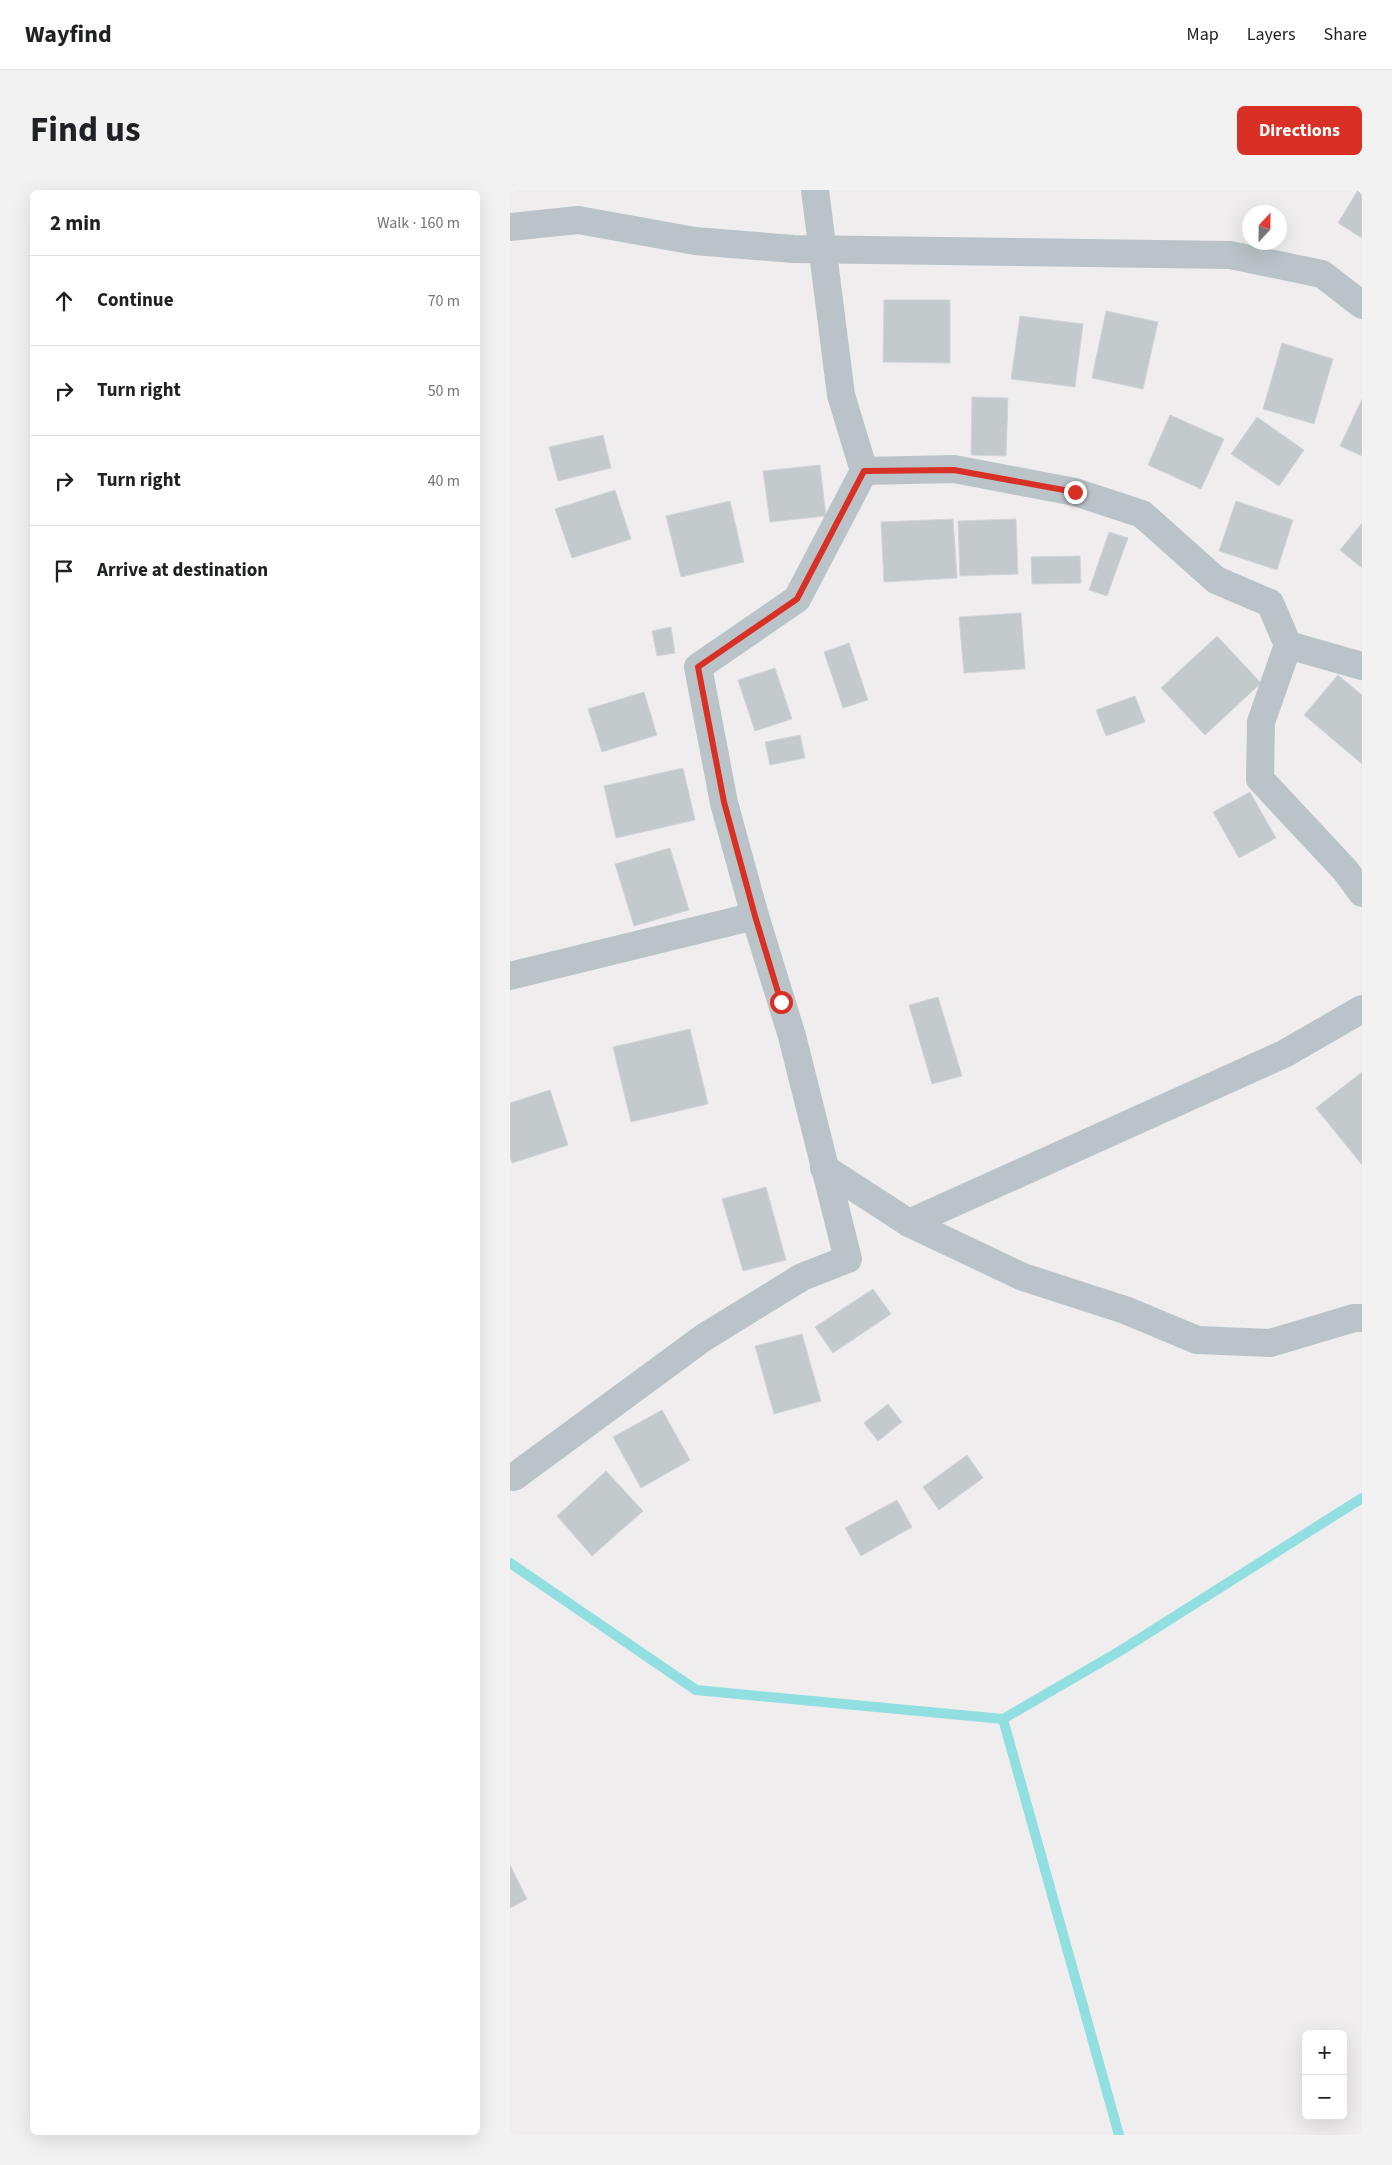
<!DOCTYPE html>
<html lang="en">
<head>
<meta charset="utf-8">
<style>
  body { margin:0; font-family:"Source Sans 3",sans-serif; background:#f2f2f2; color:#202124 }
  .controls { position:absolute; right:15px; bottom:15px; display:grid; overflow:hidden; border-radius:8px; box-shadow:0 5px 20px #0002 }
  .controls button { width:45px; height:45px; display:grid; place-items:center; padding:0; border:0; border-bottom:1px solid #e0e0e0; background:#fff; color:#202124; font:25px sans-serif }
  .compass { position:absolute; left:732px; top:15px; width:45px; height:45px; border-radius:50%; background:#fff; box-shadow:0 5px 20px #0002; rotate:22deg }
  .stop { position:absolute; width:15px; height:15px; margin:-11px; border:4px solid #d93025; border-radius:50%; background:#fff }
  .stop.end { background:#d93025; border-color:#fff; box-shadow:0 1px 5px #0008 }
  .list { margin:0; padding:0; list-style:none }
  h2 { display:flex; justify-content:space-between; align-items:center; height:65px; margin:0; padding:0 20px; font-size:21px }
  h2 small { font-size:16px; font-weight:400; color:#757577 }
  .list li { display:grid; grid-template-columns:32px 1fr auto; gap:15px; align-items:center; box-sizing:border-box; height:90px; padding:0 20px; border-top:1px solid #e0e0e0 }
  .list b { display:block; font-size:19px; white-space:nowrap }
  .list em { font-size:16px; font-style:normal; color:#757577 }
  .icon { flex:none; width:28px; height:28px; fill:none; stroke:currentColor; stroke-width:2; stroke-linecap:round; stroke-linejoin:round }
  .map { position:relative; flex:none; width:852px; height:1945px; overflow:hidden; border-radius:8px }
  header { display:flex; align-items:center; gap:30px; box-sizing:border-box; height:70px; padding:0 25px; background:#fff; border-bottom:1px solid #e0e0e0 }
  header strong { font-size:24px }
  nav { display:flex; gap:28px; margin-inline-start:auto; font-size:18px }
  .intro { display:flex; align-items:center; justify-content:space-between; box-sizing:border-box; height:120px; padding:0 30px }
  h1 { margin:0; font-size:35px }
  .button { padding:12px 22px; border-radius:8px; background:#d93025; color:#fff; font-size:18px; font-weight:700 }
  main { display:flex; gap:30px; padding:0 30px }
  aside { flex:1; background:#fff; border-radius:8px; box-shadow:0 5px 20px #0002 }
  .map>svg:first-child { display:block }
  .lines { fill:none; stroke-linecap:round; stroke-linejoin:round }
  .stream { stroke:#91dfe1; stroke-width:10 }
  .building { fill:#c4c9cc; stroke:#d2d5d8 }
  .minor { stroke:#bac4c8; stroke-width:28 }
  .route { stroke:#d93025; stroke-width:6 }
</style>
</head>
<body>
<header>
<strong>Wayfind</strong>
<nav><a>Map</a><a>Layers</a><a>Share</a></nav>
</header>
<div class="intro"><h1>Find us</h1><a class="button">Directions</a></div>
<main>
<aside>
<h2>2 min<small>Walk · 160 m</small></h2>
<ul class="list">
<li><svg class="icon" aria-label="ahead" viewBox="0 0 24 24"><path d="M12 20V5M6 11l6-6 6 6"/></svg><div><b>Continue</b></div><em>70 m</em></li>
<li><svg class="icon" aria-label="right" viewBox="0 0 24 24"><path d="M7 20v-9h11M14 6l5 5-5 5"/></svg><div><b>Turn right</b></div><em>50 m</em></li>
<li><svg class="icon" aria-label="right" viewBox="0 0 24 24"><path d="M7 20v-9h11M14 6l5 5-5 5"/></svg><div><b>Turn right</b></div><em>40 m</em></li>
<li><svg class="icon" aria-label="arrive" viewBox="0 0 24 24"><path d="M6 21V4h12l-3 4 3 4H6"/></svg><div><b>Arrive at destination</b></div></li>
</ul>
</aside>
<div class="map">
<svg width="852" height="1945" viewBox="0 0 852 1945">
  <rect width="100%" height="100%" fill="#f0edee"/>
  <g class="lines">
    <g class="stream">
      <path d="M0,1373L186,1500L493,1529L609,1945"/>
      <path d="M493,1529L610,1461L852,1308"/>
    </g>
  </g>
  <g class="building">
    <path d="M848,0H852V48L828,33Z"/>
    <path d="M374,110H440V173L373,172Z"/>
    <path d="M596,121L648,132L633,199L582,188Z"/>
    <path d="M510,126L573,134L565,197L501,189Z"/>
    <path d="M772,153L823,169L804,234L753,219Z"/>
    <path d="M462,207L498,208L496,266L461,265Z"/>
    <path d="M852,209V266L830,256Z"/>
    <path d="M660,225L714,249L691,299L638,275Z"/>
    <path d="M747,227L794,260L769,296L721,264Z"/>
    <path d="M93,245L101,278L48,291L39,257Z"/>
    <path d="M310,275L316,326L260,332L253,281Z"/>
    <path d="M105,300L121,349L62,368L45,319Z"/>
    <path d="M220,311L234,372L171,387L156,326Z"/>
    <path d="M726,311L783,330L767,380L709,361Z"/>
    <path d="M443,329L447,388L374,392L371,332Z"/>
    <path d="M506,329L508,384L450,386L448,331Z"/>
    <path d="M852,333V378L830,360Z"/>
    <path d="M599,342L618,348L597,406L579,400Z"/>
    <path d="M570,366L571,393L522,394L521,367Z"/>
    <path d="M511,423L515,479L454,483L449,427Z"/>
    <path d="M161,437L165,463L147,466L142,441Z"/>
    <path d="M707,446L751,493L695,545L651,498Z"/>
    <path d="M339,453L358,510L333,518L314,462Z"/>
    <path d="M265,478L282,529L245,541L228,490Z"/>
    <path d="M828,485L852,505V574L794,525Z"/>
    <path d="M134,502L147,545L92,562L78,519Z"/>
    <path d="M625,506L635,532L596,546L586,520Z"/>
    <path d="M290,545L295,568L260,575L255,552Z"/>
    <path d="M173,578L185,630L106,648L94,596Z"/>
    <path d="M740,602L766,648L729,668L703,622Z"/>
    <path d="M160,658L179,720L124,736L105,674Z"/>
    <path d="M428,807L452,886L422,894L399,815Z"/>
    <path d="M180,839L198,914L121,932L103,857Z"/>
    <path d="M852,882V975L806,918Z"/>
    <path d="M40,900L58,955L2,973L0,967V913Z"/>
    <path d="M256,997L276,1070L233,1081L212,1009Z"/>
    <path d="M363,1099L381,1124L323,1163L305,1137Z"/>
    <path d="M292,1144L311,1211L264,1224L245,1156Z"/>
    <path d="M378,1214L392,1232L368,1251L354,1233Z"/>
    <path d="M152,1220L180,1270L131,1298L103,1247Z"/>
    <path d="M457,1265L473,1288L429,1320L413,1297Z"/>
    <path d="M96,1281L133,1321L82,1366L47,1326Z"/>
    <path d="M387,1310L402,1337L351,1366L335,1338Z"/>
    <path d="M0,1675L17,1709L0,1718Z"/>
  </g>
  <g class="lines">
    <g class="minor">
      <path d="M0,37L68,30L185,51L283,59L720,65L812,84L852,115"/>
      <path d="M354,281L444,279L565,302L632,324L706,390L760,413L778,455L751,532L750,589L835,680L852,703"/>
      <path d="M778,455L852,476"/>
      <path d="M0,786L245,726"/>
      <path d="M314,978L399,1033L774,864L852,819"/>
      <path d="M399,1033L513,1087L615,1120L687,1150L760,1153L844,1128H852"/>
      <path d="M4,1287L193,1148L292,1087L338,1069L282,846L245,726L214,613L188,477L287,409L354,281L331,205L305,0"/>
    </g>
  </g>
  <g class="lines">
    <path class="route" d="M271,812L245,726L214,612L188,477L287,409L354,281L444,280L565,302"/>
  </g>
</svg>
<div class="controls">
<button>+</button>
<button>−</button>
</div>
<svg class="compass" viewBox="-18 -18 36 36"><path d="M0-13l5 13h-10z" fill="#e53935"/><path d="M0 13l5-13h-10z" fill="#757577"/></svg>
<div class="stop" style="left:271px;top:812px"></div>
<div class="stop end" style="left:565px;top:302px"></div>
</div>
</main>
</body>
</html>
